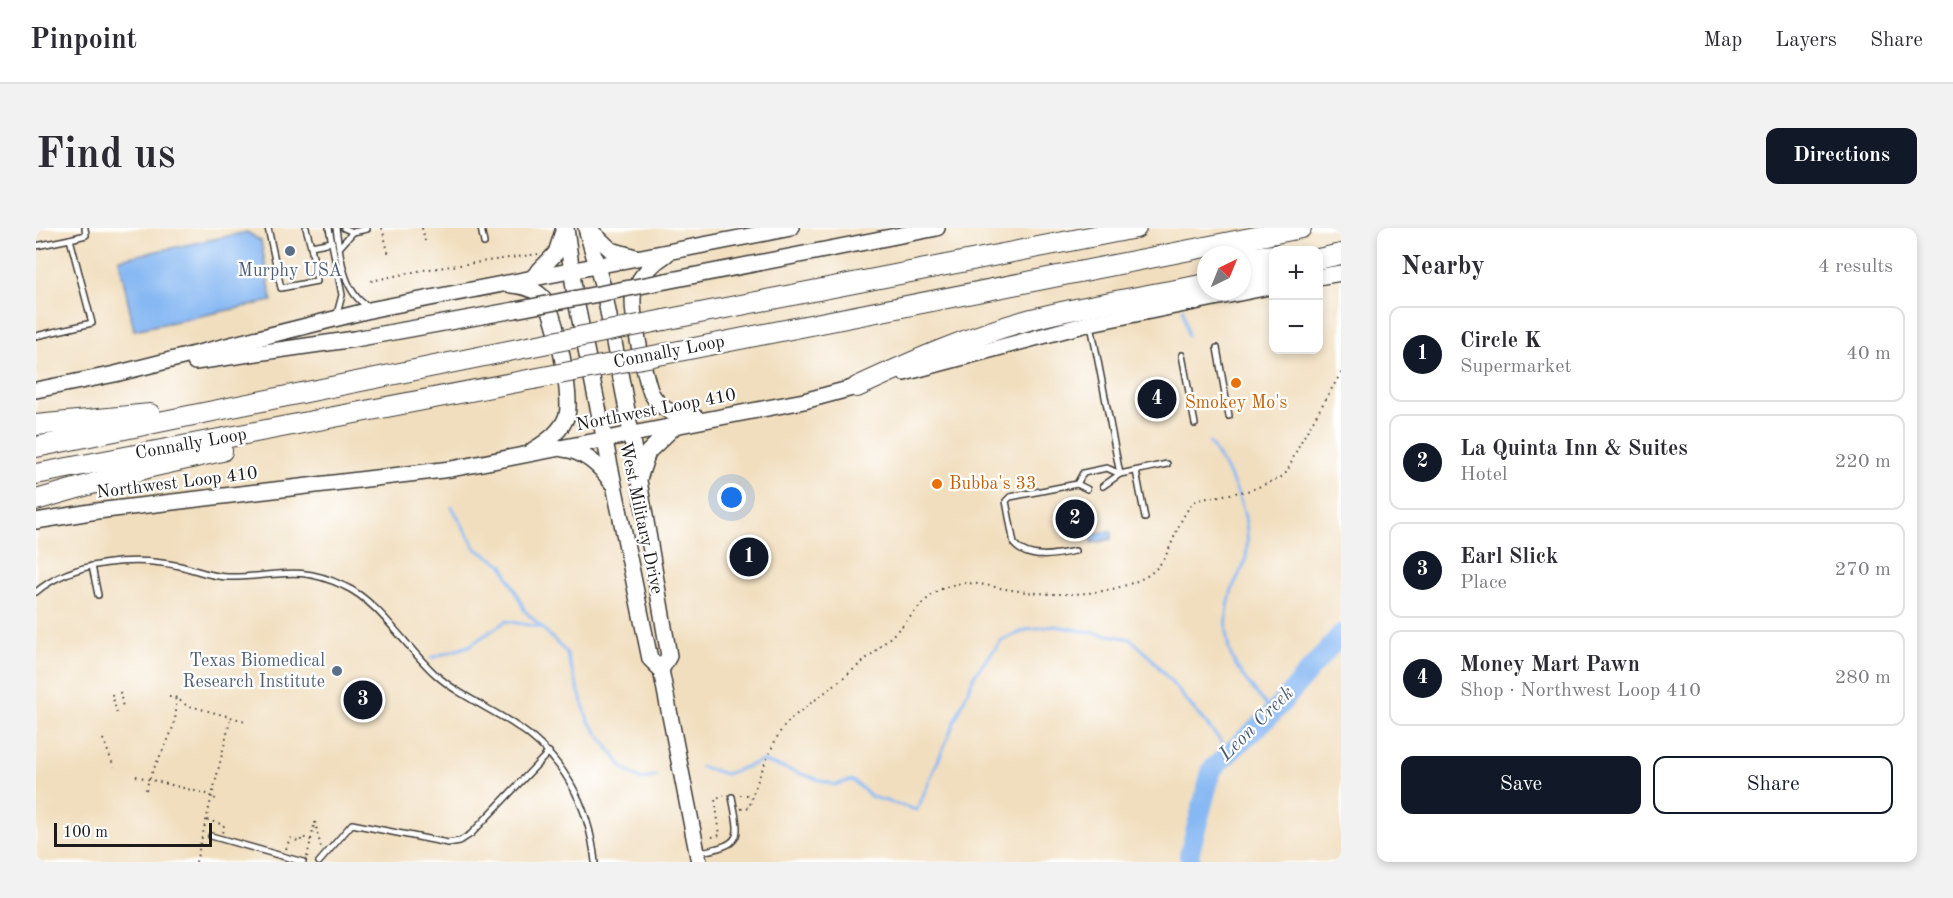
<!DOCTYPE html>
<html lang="en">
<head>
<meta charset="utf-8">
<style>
  body { margin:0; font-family:"Old Standard TT",serif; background:#f2f2f3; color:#2b2b33 }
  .controls { position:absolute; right:18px; top:18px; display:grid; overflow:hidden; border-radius:12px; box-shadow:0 3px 9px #0003 }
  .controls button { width:54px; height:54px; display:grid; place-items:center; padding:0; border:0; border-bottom:2px solid #e1e1e2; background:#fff; color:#2b2b33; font:30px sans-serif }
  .compass { position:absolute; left:1161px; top:18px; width:54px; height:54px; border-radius:50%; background:#fff; box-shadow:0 3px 9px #0003; rotate:43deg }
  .scale { position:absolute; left:18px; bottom:15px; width:158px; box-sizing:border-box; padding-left:6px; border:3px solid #1c1c1c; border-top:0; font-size:16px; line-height:21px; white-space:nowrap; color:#1c1c1c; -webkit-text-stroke:4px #fff; paint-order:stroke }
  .you { position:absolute; left:696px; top:270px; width:21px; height:21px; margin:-15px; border:4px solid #fff; border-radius:50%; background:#1a73e8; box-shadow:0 0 0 9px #1a73e833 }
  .badge { display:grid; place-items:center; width:39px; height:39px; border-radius:50%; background:#111827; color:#fff; font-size:20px; font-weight:700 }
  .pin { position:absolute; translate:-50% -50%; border:3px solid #fff; box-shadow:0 2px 6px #0006 }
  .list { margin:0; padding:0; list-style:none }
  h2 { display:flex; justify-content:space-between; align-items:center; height:78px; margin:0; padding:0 24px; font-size:26px }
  h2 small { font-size:20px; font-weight:400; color:#7c7c81 }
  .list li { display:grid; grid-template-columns:39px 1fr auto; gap:18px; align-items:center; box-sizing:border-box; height:96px; margin:0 12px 12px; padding:0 12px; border:2px solid #e1e1e2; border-radius:12px }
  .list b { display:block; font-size:22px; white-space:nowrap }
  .list p { margin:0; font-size:20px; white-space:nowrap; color:#7c7c81 }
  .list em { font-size:20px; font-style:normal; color:#7c7c81 }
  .actions { display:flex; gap:12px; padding:18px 24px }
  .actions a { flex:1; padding:14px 0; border:2px solid #111827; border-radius:12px; text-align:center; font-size:21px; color:#111827 }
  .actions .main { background:#111827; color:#fff }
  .map { position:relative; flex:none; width:1305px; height:634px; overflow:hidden; border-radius:12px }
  header { display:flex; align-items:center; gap:36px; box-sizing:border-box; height:84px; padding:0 30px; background:#fff; border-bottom:2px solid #e1e1e2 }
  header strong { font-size:28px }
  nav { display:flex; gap:33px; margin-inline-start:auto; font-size:21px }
  .intro { display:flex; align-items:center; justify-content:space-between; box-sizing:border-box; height:144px; padding:0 36px }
  h1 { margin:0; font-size:42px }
  .button { padding:15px 27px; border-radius:12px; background:#111827; color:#fff; font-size:21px; font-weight:700 }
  main { display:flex; gap:36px; padding:0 36px }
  aside { flex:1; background:#fff; border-radius:12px; box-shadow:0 3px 9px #0003 }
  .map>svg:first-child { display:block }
  .water { fill:#86b8f3; stroke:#516a88; stroke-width:1.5 }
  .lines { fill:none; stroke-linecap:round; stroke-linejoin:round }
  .stream { stroke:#86b8f3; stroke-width:3 }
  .river { stroke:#86b8f3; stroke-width:20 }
  .service-casing { stroke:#3c3934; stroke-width:8 }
  .secondary-casing { stroke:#3c3934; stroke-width:18 }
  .motorway-casing { stroke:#3c3934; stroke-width:22 }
  .path { stroke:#3c3934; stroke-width:2; stroke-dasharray:1.5 4.5; stroke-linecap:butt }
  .service { stroke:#fff; stroke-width:5 }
  .secondary { stroke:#fff; stroke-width:15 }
  .motorway { stroke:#fff; stroke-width:20 }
  .secondary-bridge-casing { stroke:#3c3934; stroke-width:18; stroke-linecap:butt }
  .motorway-bridge-casing { stroke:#3c3934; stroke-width:22; stroke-linecap:butt }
  .secondary-bridge { stroke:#fff; stroke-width:15 }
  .motorway-bridge { stroke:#fff; stroke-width:20 }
  .service-dot { fill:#5c6f8a; stroke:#fff; stroke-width:2 }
  .food-dot { fill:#e8710a; stroke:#fff; stroke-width:2 }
  .labels { text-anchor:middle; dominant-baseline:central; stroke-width:4.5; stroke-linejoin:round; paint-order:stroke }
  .service-label { font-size:18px; fill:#4e5e75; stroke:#fff }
  .street-label { font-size:18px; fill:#1c1c1c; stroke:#fff }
  .food-label { font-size:18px; fill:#c56008; stroke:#fff }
  .water-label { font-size:20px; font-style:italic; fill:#465a72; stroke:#fff }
</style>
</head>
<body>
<header>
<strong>Pinpoint</strong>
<nav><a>Map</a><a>Layers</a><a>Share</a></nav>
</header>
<div class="intro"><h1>Find us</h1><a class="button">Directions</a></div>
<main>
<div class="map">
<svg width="1305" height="634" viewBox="0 0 1305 634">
  <rect width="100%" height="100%" fill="#fff"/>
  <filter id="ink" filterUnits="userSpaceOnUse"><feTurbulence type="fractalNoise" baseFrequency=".0167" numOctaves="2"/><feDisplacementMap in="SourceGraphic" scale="12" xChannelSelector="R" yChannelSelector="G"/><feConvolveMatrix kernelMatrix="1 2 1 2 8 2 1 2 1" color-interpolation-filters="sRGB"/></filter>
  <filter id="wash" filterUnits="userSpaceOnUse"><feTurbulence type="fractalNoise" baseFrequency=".008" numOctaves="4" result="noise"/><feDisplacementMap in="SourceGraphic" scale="24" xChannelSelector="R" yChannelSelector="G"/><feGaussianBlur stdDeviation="1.35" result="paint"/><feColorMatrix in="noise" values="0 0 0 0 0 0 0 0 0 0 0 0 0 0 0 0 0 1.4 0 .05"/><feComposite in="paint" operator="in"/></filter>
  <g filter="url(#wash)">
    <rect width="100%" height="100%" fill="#f1debe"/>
    <g class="water">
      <path d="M211,4L225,13L236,73L98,102L83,31Z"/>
      <path d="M1073,303L1076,305L1075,311L1056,315L1054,307Z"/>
    </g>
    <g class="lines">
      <g class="stream">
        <path d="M1147,81L1152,108"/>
        <path d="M1173,214C1196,249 1217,285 1210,329C1209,340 1199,351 1196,362C1191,378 1189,400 1192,417C1195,438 1223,468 1237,485"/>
        <path d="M416,279L440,321L466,336L489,383L530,424L552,492L588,541L605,552L620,548"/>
        <path d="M395,430L433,418L470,393L503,399"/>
        <path d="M665,539L690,546L726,533L799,557L816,552L836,569L881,582L939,446L966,412L993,401L1019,398L1095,411L1114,429L1193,523"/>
      </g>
      <path class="river" d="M1155,634L1153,627L1176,541L1237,485L1305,406"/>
    </g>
  </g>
  <g filter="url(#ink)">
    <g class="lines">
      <g class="service-casing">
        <g id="service">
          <path d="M232,0L245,60L281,53L275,18"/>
          <path d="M270,0L275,18L296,14"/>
          <path d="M293,0L306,67L301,86"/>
          <path d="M300,0C304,26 307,66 333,79"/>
          <path d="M308,0L317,4"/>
          <path d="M445,0L448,15"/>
          <path d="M0,18L34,11"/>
          <path d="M303,20L317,4L331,1"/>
          <path d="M1055,97L1084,246L1067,258"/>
          <path d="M0,108L56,95L34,11L50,7L49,0"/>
          <path d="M1181,120L1193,188"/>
          <path d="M1146,127L1159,196"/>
          <path d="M1100,243L1109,290"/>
          <path d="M1041,256L1051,261"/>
          <path d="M1039,323C1020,327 993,333 978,316L970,273L974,269L1041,256L1047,245L1071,240L1084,246L1131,236"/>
          <path d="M56,338L62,367"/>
          <path d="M0,364C37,333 98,328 144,338C160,342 175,349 192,349C239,350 260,335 308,358C343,373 371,421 399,446C421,466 451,479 476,495C526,526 553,576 559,634"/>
          <path d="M175,608L267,634"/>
          <path d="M664,624C708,616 704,610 696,569"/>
          <path d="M283,634L316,596L412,615L424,613L435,606L513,524"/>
        </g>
      </g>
      <g class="secondary-casing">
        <g id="secondary">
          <path d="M530,0L539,68L614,431L625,442L663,634"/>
          <path d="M550,0L568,63L589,171L633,428L625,442"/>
          <path d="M552,0L575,22L599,29"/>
          <path d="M631,26C618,34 602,49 598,64C593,80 609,148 615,165C626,184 641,188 661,190"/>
          <path d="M497,49L520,25L528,0"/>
          <path d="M1282,49L1305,45"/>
          <path d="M630,53L901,0"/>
          <path d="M475,57C488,58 500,61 508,71C520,85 536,169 531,187C526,203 511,214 497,222"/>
          <path d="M159,134L319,111L479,82"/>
          <path d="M868,145L1055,95L1238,58"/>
          <path d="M0,162L79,146L338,81L755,0"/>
          <path d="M527,221C547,223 564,237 575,254"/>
          <path d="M604,248L612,224L636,201"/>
          <path d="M0,293L61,283L415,241L768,173L831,156"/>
        </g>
      </g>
      <g class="motorway-casing">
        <g id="motorway">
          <path d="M1206,30L1238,27"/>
          <path d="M1282,31L1305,26"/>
          <path d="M1206,48L1238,41"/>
          <path d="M628,92L1100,0"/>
          <path d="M638,124L1265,0"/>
          <path d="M821,159C877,133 936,107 996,91C1053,76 1112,68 1170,56"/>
          <path d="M0,197L114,186"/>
          <path d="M0,219L492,119"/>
          <path d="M0,246L497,151"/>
          <path d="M0,272L115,239L186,223"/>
        </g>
      </g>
      <g class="path">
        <path d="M346,0L353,27"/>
        <path d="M386,0L389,13"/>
        <path d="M456,0L457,4"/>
        <path d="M335,53L387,42L502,26"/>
        <path d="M84,464L87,480"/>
        <path d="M76,466L81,486"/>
        <path d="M133,469H139L150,477L209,493"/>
        <path d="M67,511L78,539"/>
        <path d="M100,548L175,567L174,569L183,572"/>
        <path d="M110,562C118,529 146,503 139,469"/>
        <path d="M704,567H714"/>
        <path d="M705,581L714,579C713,570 737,515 744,504C755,488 773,477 788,465C815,444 843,421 867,397C882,381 894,363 916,357C935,352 956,359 975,362C1017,368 1070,370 1109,349C1139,333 1136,292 1161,272L1215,262L1244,250L1251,244L1263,217L1305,145"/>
        <path d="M171,592L188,597L186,605"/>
        <path d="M279,594L285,620"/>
        <path d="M676,609L684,607L679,571L688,567"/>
        <path d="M250,621L254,610L264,614L266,609L275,612"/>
        <path d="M271,629L279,594"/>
        <path d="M160,634L195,489"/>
      </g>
      <use href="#service" class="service"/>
      <use href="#secondary" class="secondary"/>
      <use href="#motorway" class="motorway"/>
      <g class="secondary-bridge-casing">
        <path id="secondary-bridge" d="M479,82L630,53"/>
      </g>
      <g class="motorway-bridge-casing">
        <g id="motorway-bridge">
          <path d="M492,119L628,92"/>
          <path d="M497,151L638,124"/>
        </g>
      </g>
      <use href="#secondary-bridge" class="secondary-bridge"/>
      <use href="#motorway-bridge" class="motorway-bridge"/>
    </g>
  </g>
  <g class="service-dot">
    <circle cx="254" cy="23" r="6"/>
    <circle cx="301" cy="443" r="6"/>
  </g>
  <g class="food-dot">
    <circle cx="1200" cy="155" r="6"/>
    <circle cx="901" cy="256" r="6"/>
  </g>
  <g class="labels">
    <g class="service-label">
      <text x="254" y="43">Murphy USA</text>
      <text x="289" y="433" text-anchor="end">Texas Biomedical<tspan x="289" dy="21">Research Institute</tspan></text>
    </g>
    <g class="street-label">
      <text transform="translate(633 124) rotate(-11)">Connally Loop</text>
      <text transform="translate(620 182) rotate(-11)">Northwest Loop 410</text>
      <text transform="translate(155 216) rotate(-10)">Connally Loop</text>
      <text transform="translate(141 255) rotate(-7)">Northwest Loop 410</text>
      <text transform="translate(605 290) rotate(78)">West Military Drive</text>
    </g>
    <g class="food-label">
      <text x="1200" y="175">Smokey Mo's</text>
      <text x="913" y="256" text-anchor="start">Bubba's 33</text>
    </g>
    <g class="water-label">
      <text transform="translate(1221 496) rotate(-45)">Leon Creek</text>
    </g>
  </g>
</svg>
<div class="controls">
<button>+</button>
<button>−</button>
</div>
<svg class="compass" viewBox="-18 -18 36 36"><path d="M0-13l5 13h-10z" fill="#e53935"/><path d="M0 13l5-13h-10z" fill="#7c7c81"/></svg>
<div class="scale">100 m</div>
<div class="you"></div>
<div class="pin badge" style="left:713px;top:329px">1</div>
<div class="pin badge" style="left:1039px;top:291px">2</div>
<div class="pin badge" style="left:327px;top:472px">3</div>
<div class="pin badge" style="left:1121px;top:171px">4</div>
</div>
<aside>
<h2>Nearby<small>4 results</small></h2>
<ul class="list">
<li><span class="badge">1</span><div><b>Circle K</b><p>Supermarket</p></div><em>40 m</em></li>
<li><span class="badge">2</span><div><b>La Quinta Inn &amp; Suites</b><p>Hotel</p></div><em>220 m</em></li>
<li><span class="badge">3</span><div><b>Earl Slick</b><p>Place</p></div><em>270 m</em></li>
<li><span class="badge">4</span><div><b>Money Mart Pawn</b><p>Shop · Northwest Loop 410</p></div><em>280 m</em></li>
</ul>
<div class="actions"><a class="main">Save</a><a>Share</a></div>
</aside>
</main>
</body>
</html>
